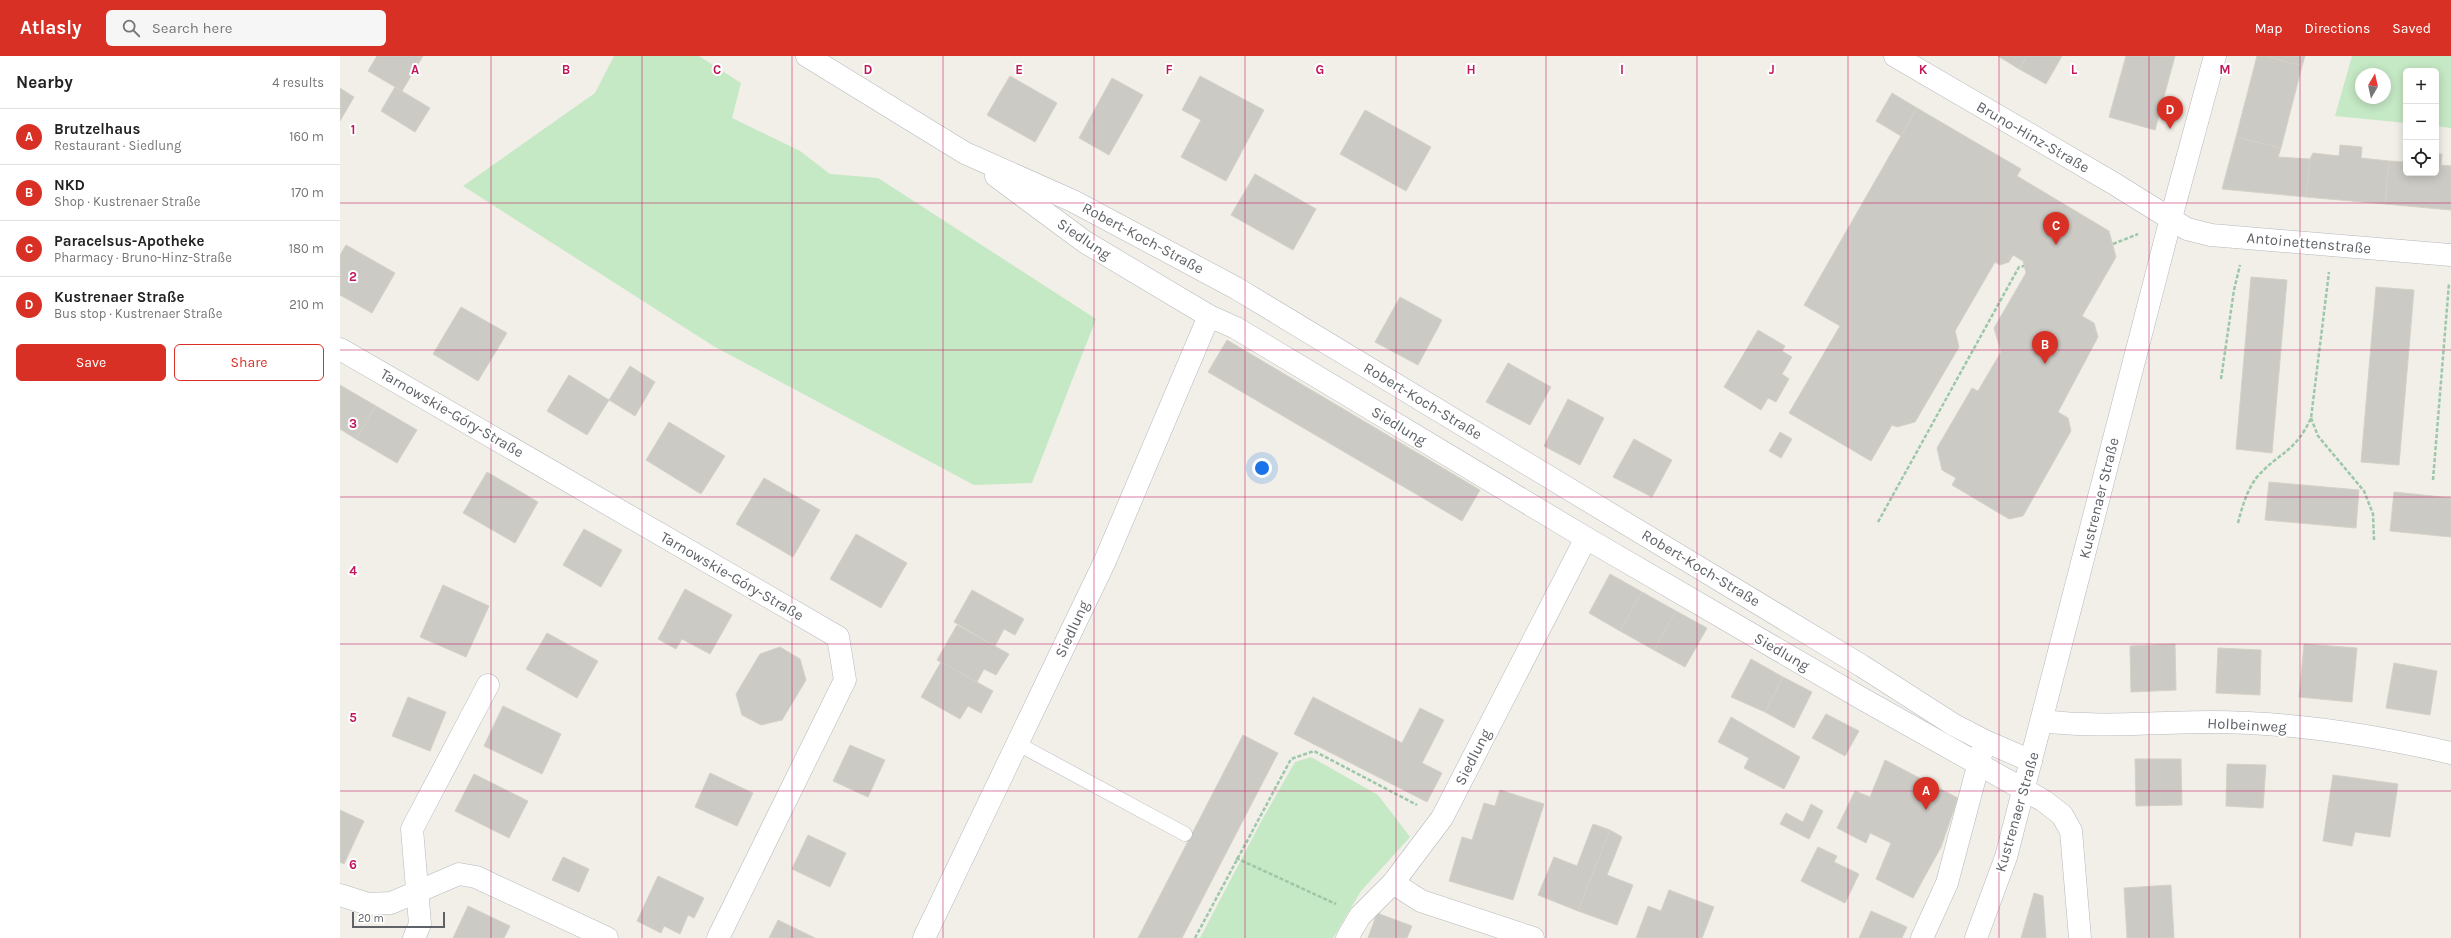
<!DOCTYPE html>
<html lang="en">
<head>
<meta charset="utf-8">
<style>
  body { margin:0; font-family:Karla,sans-serif; background:#f6f6f6; color:#222 }
  .controls { position:absolute; right:12px; top:12px; display:grid; overflow:hidden; border-radius:6px; box-shadow:0 2px 10px #0003 }
  .controls button { width:36px; height:36px; display:grid; place-items:center; padding:0; border:0; border-bottom:1px solid #e0e0e0; background:#fff; color:#222; font:20px sans-serif }
  .compass { position:absolute; left:2015px; top:12px; width:36px; height:36px; border-radius:50%; background:#fff; box-shadow:0 2px 10px #0003; rotate:9deg }
  .scale { position:absolute; left:12px; bottom:10px; width:93px; box-sizing:border-box; padding-left:4px; border:2px solid #5f6368; border-top:0; font-size:11px; line-height:14px; white-space:nowrap; color:#5f6368; -webkit-text-stroke:3px #fff; paint-order:stroke }
  .you { position:absolute; left:922px; top:412px; width:14px; height:14px; margin:-10px; border:3px solid #fff; border-radius:50%; background:#1a73e8; box-shadow:0 0 0 6px #1a73e833 }
  .badge { display:grid; place-items:center; width:26px; height:26px; border-radius:50%; background:#d93025; color:#fff; font-size:13px; font-weight:700 }
  .pin { position:absolute; translate:-50% -33px; filter:drop-shadow(0 1px 2px #0008) }
  .pin::after { content:''; position:absolute; top:21px; width:14px; height:12px; background:inherit; clip-path:polygon(0 0,100% 0,50% 100%) }
  .list { margin:0; padding:0; list-style:none }
  h2 { display:flex; justify-content:space-between; align-items:center; height:52px; margin:0; padding:0 16px; font-size:17px }
  h2 small { font-size:13px; font-weight:400; color:#767676 }
  .list li { display:grid; grid-template-columns:26px 1fr auto; gap:12px; align-items:center; box-sizing:border-box; height:56px; padding:0 16px; border-top:1px solid #e0e0e0 }
  .list b { display:block; font-size:15px; white-space:nowrap }
  .list p { margin:0; font-size:13px; white-space:nowrap; color:#767676 }
  .list em { font-size:13px; font-style:normal; color:#767676 }
  .actions { display:flex; gap:8px; padding:12px 16px }
  .actions a { flex:1; padding:9px 0; border:1px solid #d93025; border-radius:6px; text-align:center; font-size:14px; color:#d93025 }
  .actions .main { background:#d93025; color:#fff }
  .icon { flex:none; width:22px; height:22px; fill:none; stroke:currentColor; stroke-width:2; stroke-linecap:round; stroke-linejoin:round }
  .map { position:relative; flex:none; width:2111px; height:882px; overflow:hidden }
  header { display:flex; align-items:center; gap:24px; box-sizing:border-box; height:56px; padding:0 20px; background:#d93025; color:#fff }
  header strong { font-size:19px }
  nav { display:flex; gap:22px; margin-inline-start:auto; font-size:14px }
  .search { width:280px; height:36px; background:#f6f6f6; display:flex; align-items:center; gap:10px; box-sizing:border-box; padding:0 14px; border-radius:6px; color:#767676; font-size:15px }
  main { display:flex }
  aside { flex:1; background:#fff }
  .map>svg:first-child { display:block }
  .green { fill:#c5e8c5; fill-rule:evenodd }
  .building { fill:#cccac5; stroke:#d6d1c6 }
  .lines { fill:none; stroke-linecap:round; stroke-linejoin:round }
  .service-casing { stroke:#b5b8bc; stroke-width:15 }
  .minor-casing { stroke:#b5b8bc; stroke-width:23 }
  .tertiary-casing { stroke:#b5b8bc; stroke-width:23 }
  .path { stroke:#9cc7a9; stroke-width:2.5; stroke-dasharray:4 2; stroke-linecap:butt }
  .service { stroke:#fff; stroke-width:14 }
  .minor { stroke:#fff; stroke-width:22 }
  .tertiary { stroke:#fff; stroke-width:22 }
  .grid { fill:none; stroke:#c2185b; stroke-width:1; stroke-opacity:0.55 }
  .labels { text-anchor:middle; dominant-baseline:central; stroke-width:4; stroke-linejoin:round; paint-order:stroke }
  .street-label { font-size:15px; fill:#5f6368; stroke:#fff }
  .grid-label { font-size:13px; text-anchor:middle; font-weight:bold; fill:#c2185b; stroke:#fff; stroke-width:4; stroke-linejoin:round; paint-order:stroke }
</style>
</head>
<body>
<header>
<strong>Atlasly</strong>
<div class="search"><svg class="icon" aria-label="search" viewBox="0 0 24 24"><circle cx="10" cy="10" r="6"/><path d="M15 15l6 6"/></svg>Search here</div>
<nav><a>Map</a><a>Directions</a><a>Saved</a></nav>
</header>
<main>
<aside>
<h2>Nearby<small>4 results</small></h2>
<ul class="list">
<li><span class="badge">A</span><div><b>Brutzelhaus</b><p>Restaurant · Siedlung</p></div><em>160 m</em></li>
<li><span class="badge">B</span><div><b>NKD</b><p>Shop · Kustrenaer Straße</p></div><em>170 m</em></li>
<li><span class="badge">C</span><div><b>Paracelsus-Apotheke</b><p>Pharmacy · Bruno-Hinz-Straße</p></div><em>180 m</em></li>
<li><span class="badge">D</span><div><b>Kustrenaer Straße</b><p>Bus stop · Kustrenaer Straße</p></div><em>210 m</em></li>
</ul>
<div class="actions"><a class="main">Save</a><a>Share</a></div>
</aside>
<div class="map">
<svg width="2111" height="882" viewBox="0 0 2111 882">
  <rect width="100%" height="100%" fill="#f1efe8"/>
  <g class="green">
    <path d="M274,0H359L401,27L392,62L460,95L490,118L538,122L756,263L692,427L634,429L375,291L123,130L255,37Z"/>
    <path d="M2012,0H2111V72L2096,70V15H2066V67L1995,60ZM2021,18H2045V42H2021Z"/>
    <path d="M971,701L1038,739L1070,781L1021,835L993,882H860L923,762L955,706Z"/>
  </g>
  <g class="building">
    <path d="M37,0H83L62,35L28,15Z"/>
    <path d="M1658,0H1687L1679,13Z"/>
    <path d="M1687,0H1722L1706,28L1679,13Z"/>
    <path d="M1786,0H1835L1815,74L1769,61Z"/>
    <path d="M1917,0H1926L1962,10L1941,92L1896,81Z"/>
    <path d="M1926,0H1965L1962,10Z"/>
    <path d="M670,20L717,47L695,86L647,59Z"/>
    <path d="M860,20L924,54L886,125L841,101L861,64L842,54Z"/>
    <path d="M772,22L803,39L769,99L739,82Z"/>
    <path d="M55,31L90,52L75,76L41,55Z"/>
    <path d="M0,32L14,41L0,65Z"/>
    <path d="M1552,37L1577,52L1561,80L1536,65Z"/>
    <path d="M1577,52L1681,113L1677,120L1769,175L1776,201L1742,260L1754,267L1758,281L1718,356L1728,362L1731,375L1683,460L1669,463L1612,429L1616,422L1602,414L1597,392L1632,332L1638,335L1661,296L1654,272L1686,217L1683,205L1673,199L1669,206L1660,209L1655,206L1615,275L1619,291L1575,366L1557,371L1552,369L1531,405L1449,357L1500,270L1464,249Z"/>
    <path d="M1025,54L1091,91L1066,135L1000,98Z"/>
    <path d="M1896,81L1941,92L1938,101L1970,103L1966,141L1882,133Z"/>
    <path d="M2000,89L2022,91L2021,102L2049,105L2045,148L1966,141L1970,103L1973,97L1999,100Z"/>
    <path d="M2096,98H2102L2101,109L2111,110V154L2045,148L2049,105L2066,106V117H2096Z"/>
    <path d="M915,118L976,153L953,194L891,159Z"/>
    <path d="M6,189L55,217L32,257L0,239V199Z"/>
    <path d="M1911,221L1947,224L1932,397L1896,393Z"/>
    <path d="M2036,231L2074,234L2059,409L2021,406Z"/>
    <path d="M1060,241L1102,264L1078,309L1035,286Z"/>
    <path d="M121,251L167,277L138,325L93,298Z"/>
    <path d="M1418,274L1445,290L1442,295L1452,301L1442,318L1449,323L1436,346L1428,342L1421,354L1384,331Z"/>
    <path d="M887,284L1140,434L1122,465L868,316Z"/>
    <path d="M1168,307L1211,331L1190,369L1146,346Z"/>
    <path d="M290,310L315,326L295,360L269,344Z"/>
    <path d="M229,319L269,344L247,379L207,355Z"/>
    <path d="M0,329L36,350L16,383L0,373Z"/>
    <path d="M1228,343L1264,362L1240,409L1204,390Z"/>
    <path d="M36,350L77,374L57,407L16,383Z"/>
    <path d="M329,366L385,400L361,438L306,404Z"/>
    <path d="M1440,376L1452,383L1441,402L1429,395Z"/>
    <path d="M1294,383L1332,404L1312,441L1273,421Z"/>
    <path d="M147,416L198,446L175,487L123,457Z"/>
    <path d="M424,422L480,454L453,501L396,468Z"/>
    <path d="M1929,426L2019,434L2016,472L1925,464Z"/>
    <path d="M2054,436L2111,442V481L2050,475Z"/>
    <path d="M244,473L282,494L261,531L223,509Z"/>
    <path d="M516,478L567,507L541,552L490,523Z"/>
    <path d="M1270,518L1302,536L1280,575L1249,557Z"/>
    <path d="M103,529L149,550L126,601L80,581Z"/>
    <path d="M345,533L392,559L370,598L342,583L336,593L318,583Z"/>
    <path d="M632,534L684,563L675,579L664,573L655,590L614,566Z"/>
    <path d="M1302,536L1336,555L1314,594L1280,575Z"/>
    <path d="M1336,555L1367,572L1345,611L1314,594Z"/>
    <path d="M617,569L669,598L656,619L644,613L637,626L597,604Z"/>
    <path d="M207,577L258,605L237,642L186,613Z"/>
    <path d="M1835,588L1836,634L1791,636L1790,590Z"/>
    <path d="M1964,588L2017,592L2012,646L1959,641Z"/>
    <path d="M440,591L460,603L466,624L442,664L421,669L402,659L396,638L420,598Z"/>
    <path d="M1878,592L1921,594L1920,639L1876,637Z"/>
    <path d="M1411,603L1443,621L1425,656L1391,641Z"/>
    <path d="M601,606L653,635L641,657L628,650L620,663L581,641Z"/>
    <path d="M2054,607L2097,615L2090,659L2046,652Z"/>
    <path d="M1443,621L1472,636L1454,672L1425,656Z"/>
    <path d="M68,641L106,656L90,695L52,680Z"/>
    <path d="M973,641L1062,687L1080,652L1104,664L1082,707L1102,717L1087,746L954,678Z"/>
    <path d="M163,650L221,678L202,718L144,690Z"/>
    <path d="M1486,658L1519,675L1505,700L1472,682Z"/>
    <path d="M1391,661L1460,701L1444,733L1404,712L1409,702L1378,686Z"/>
    <path d="M903,679L938,697L842,882H798Z"/>
    <path d="M510,689L545,704L528,741L493,725Z"/>
    <path d="M1795,703H1841L1842,749L1796,750Z"/>
    <path d="M1545,704L1618,742L1601,791L1573,842L1536,823L1551,787L1530,777L1526,787L1497,772L1515,735L1530,741Z"/>
    <path d="M1887,708L1926,709L1923,752L1886,750Z"/>
    <path d="M370,717L413,737L397,770L355,751Z"/>
    <path d="M134,718L188,745L169,782L115,755Z"/>
    <path d="M1993,719L2058,728L2050,781L2015,776L2012,790L1983,785Z"/>
    <path d="M1160,734L1204,748L1173,844L1109,825L1122,781L1132,784L1144,747L1155,750Z"/>
    <path d="M1471,748L1483,755L1469,783L1440,768L1446,757L1463,766Z"/>
    <path d="M0,754L24,765L4,808L0,806Z"/>
    <path d="M1253,768L1270,774L1238,855L1198,839L1214,801L1237,810Z"/>
    <path d="M1270,774L1282,781L1267,819L1293,829L1277,869L1238,855Z"/>
    <path d="M468,779L506,797L490,831L452,813Z"/>
    <path d="M1478,791L1497,800L1494,806L1519,818L1505,847L1461,825Z"/>
    <path d="M223,801L249,813L239,836L212,824Z"/>
    <path d="M318,820L364,842L354,862L348,859L340,878L324,870L321,877L297,865Z"/>
    <path d="M1831,829L1834,882H1787L1784,832Z"/>
    <path d="M1329,834L1374,851L1362,882H1296L1308,850L1321,855Z"/>
    <path d="M1694,837L1703,840L1706,882H1681Z"/>
    <path d="M128,850L170,870L164,882H113Z"/>
    <path d="M1531,855L1567,871L1562,882H1519Z"/>
    <path d="M1037,857L1072,870L1067,882H1028Z"/>
    <path d="M438,864L475,882H429Z"/>
  </g>
  <g class="lines">
    <g class="service-casing">
      <path id="service" d="M678,688L845,778"/>
    </g>
    <g class="minor-casing">
      <g id="minor">
        <path d="M467,0L625,97L733,145L896,232L1522,610L1614,669L1645,685L1691,705"/>
        <path d="M1555,0L1773,127L1847,173L1871,179L2111,199"/>
        <path d="M656,120L745,186L869,260L896,272L1246,482L1521,642L1704,745L1722,759L1731,775L1740,882"/>
        <path d="M0,293L498,581L505,624L378,882"/>
        <path d="M1702,665C1758,672 1814,666 1871,666C1951,666 2033,679 2111,697"/>
        <path d="M0,839L28,848L51,847L119,818L136,821L267,882"/>
        <path d="M74,882L80,868L72,773L148,629"/>
        <path d="M584,882L765,505L869,260"/>
        <path d="M1007,882L1020,860L1053,827"/>
        <path d="M1193,882L1081,845L1053,827L1102,762L1246,482"/>
        <path d="M1582,882L1607,827L1642,695"/>
      </g>
    </g>
    <g class="tertiary-casing">
      <path id="tertiary" d="M1636,882L1666,801L1831,162L1875,0"/>
    </g>
    <g class="path">
      <path d="M1773,188L1798,178"/>
      <path d="M1881,323L1894,234L1900,209"/>
      <path d="M1971,362L1978,380L2024,435L2033,458L2034,484"/>
      <path d="M2093,424L2109,227"/>
      <path d="M1538,466L1679,211L1684,210"/>
      <path d="M1898,467C1902,451 1907,434 1917,421C1939,396 1955,397 1971,362L1989,216"/>
      <path d="M896,802L996,848"/>
      <path d="M855,882L951,703L974,695L1077,749"/>
    </g>
    <use href="#service" class="service"/>
    <use href="#minor" class="minor"/>
    <use href="#tertiary" class="tertiary"/>
  </g>
  <path class="grid" d="M151,0V882M302,0V882M452,0V882M603,0V882M754,0V882M905,0V882M1056,0V882M1206,0V882M1357,0V882M1508,0V882M1659,0V882M1809,0V882M1960,0V882M0,147H2111M0,294H2111M0,441H2111M0,588H2111M0,735H2111"/>
  <g class="labels">
    <g class="street-label">
      <text transform="translate(1693 81) rotate(30)">Bruno-Hinz-Straße</text>
      <text transform="translate(803 182) rotate(28)">Robert-Koch-Straße</text>
      <text transform="translate(744 183) rotate(34)">Siedlung</text>
      <text transform="translate(1969 187) rotate(5)">Antoinettenstraße</text>
      <text transform="translate(1083 345) rotate(31)">Robert-Koch-Straße</text>
      <text transform="translate(112 357) rotate(30)">Tarnowskie-Góry-Straße</text>
      <text transform="translate(1059 370) rotate(31)">Siedlung</text>
      <text transform="translate(1759 442) rotate(-76)">Kustrenaer Straße</text>
      <text transform="translate(1361 512) rotate(31)">Robert-Koch-Straße</text>
      <text transform="translate(392 520) rotate(30)">Tarnowskie-Góry-Straße</text>
      <text transform="translate(732 573) rotate(-65)">Siedlung</text>
      <text transform="translate(1442 596) rotate(30)">Siedlung</text>
      <text transform="translate(1907 669) rotate(3)">Holbeinweg</text>
      <text transform="translate(1133 701) rotate(-63)">Siedlung</text>
      <text transform="translate(1677 756) rotate(-74)">Kustrenaer Straße</text>
    </g>
  </g>
  <g class="grid-label">
    <text x="75" y="18">A</text>
    <text x="226" y="18">B</text>
    <text x="377" y="18">C</text>
    <text x="528" y="18">D</text>
    <text x="679" y="18">E</text>
    <text x="829" y="18">F</text>
    <text x="980" y="18">G</text>
    <text x="1131" y="18">H</text>
    <text x="1282" y="18">I</text>
    <text x="1432" y="18">J</text>
    <text x="1583" y="18">K</text>
    <text x="1734" y="18">L</text>
    <text x="1885" y="18">M</text>
    <text x="13" y="78">1</text>
    <text x="13" y="225">2</text>
    <text x="13" y="372">3</text>
    <text x="13" y="519">4</text>
    <text x="13" y="666">5</text>
    <text x="13" y="813">6</text>
  </g>
</svg>
<div class="controls">
<button>+</button>
<button>−</button>
<button><svg class="icon" aria-label="locate" viewBox="0 0 24 24"><circle cx="12" cy="12" r="6"/><path d="M12 2v4M12 18v4M2 12h4M18 12h4"/></svg></button>
</div>
<svg class="compass" viewBox="-18 -18 36 36"><path d="M0-13l5 13h-10z" fill="#e53935"/><path d="M0 13l5-13h-10z" fill="#767676"/></svg>
<div class="scale">20 m</div>
<div class="you"></div>
<div class="pin badge" style="left:1586px;top:754px">A</div>
<div class="pin badge" style="left:1705px;top:308px">B</div>
<div class="pin badge" style="left:1716px;top:189px">C</div>
<div class="pin badge" style="left:1830px;top:73px">D</div>
</div>
</main>
</body>
</html>
